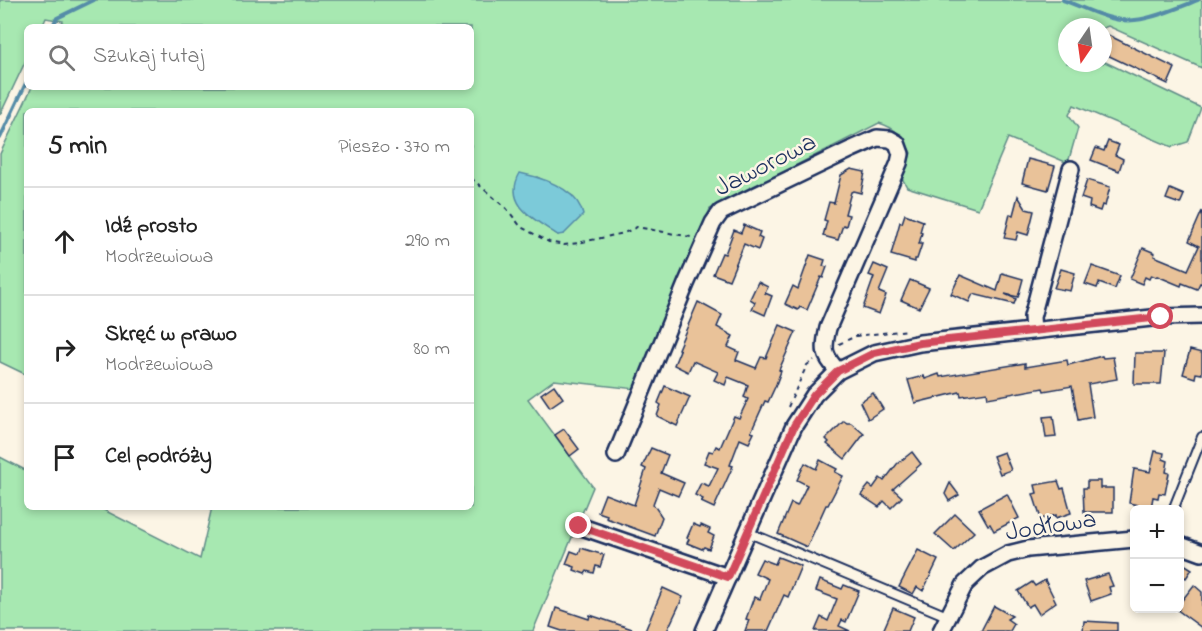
<!DOCTYPE html>
<html lang="pl">
<head>
<meta charset="utf-8">
<style>
  body { margin:0; font-family:"Indie Flower",sans-serif; background:#f6f6f6; color:#222 }
  .controls { position:absolute; right:18px; bottom:18px; display:grid; overflow:hidden; border-radius:9px; box-shadow:0 3px 9px #0003 }
  .controls button { width:54px; height:54px; display:grid; place-items:center; padding:0; border:0; border-bottom:2px solid #e0e0e0; background:#fff; color:#222; font:30px sans-serif }
  .compass { position:absolute; left:1058px; top:18px; width:54px; height:54px; border-radius:50%; background:#fff; box-shadow:0 3px 9px #0003; rotate:193deg }
  .stop { position:absolute; width:18px; height:18px; margin:-14px; border:4px solid #d1495b; border-radius:50%; background:#fff }
  .stop.end { background:#d1495b; border-color:#fff; box-shadow:0 2px 6px #0008 }
  .list { margin:0; padding:0; list-style:none }
  h2 { display:flex; justify-content:space-between; align-items:center; height:78px; margin:0; padding:0 24px; font-size:26px }
  h2 small { font-size:20px; font-weight:400; color:#767676 }
  .list li { display:grid; grid-template-columns:39px 1fr auto; gap:18px; align-items:center; box-sizing:border-box; height:108px; padding:0 24px; border-top:2px solid #e0e0e0 }
  .list b { display:block; font-size:22px; white-space:nowrap }
  .list p { margin:0; font-size:20px; white-space:nowrap; color:#767676 }
  .list em { font-size:20px; font-style:normal; color:#767676 }
  .icon { flex:none; width:33px; height:33px; fill:none; stroke:currentColor; stroke-width:2; stroke-linecap:round; stroke-linejoin:round }
  .map { position:relative; flex:none; width:1202px; height:631px; overflow:hidden }
  .search { position:absolute; background:#fff; box-shadow:0 3px 9px #0003; left:24px; top:24px; width:450px; height:66px; display:flex; align-items:center; gap:15px; box-sizing:border-box; padding:0 21px; border-radius:9px; color:#767676; font-size:22px }
  .panel { position:absolute; background:#fff; box-shadow:0 3px 9px #0003; left:24px; top:108px; width:450px; height:402px; border-radius:9px }
  .map>svg:first-child { display:block }
  .green { fill:#a7e8b1; stroke:#618c88; stroke-width:1.5; fill-rule:evenodd }
  .water { fill:#7ccad9; stroke:#558ca8; stroke-width:1.5 }
  .lines { fill:none; stroke-linecap:round; stroke-linejoin:round }
  .stream { stroke:#558ca8; stroke-width:4 }
  .building { fill:#e9c299; stroke:#1b2f5e; stroke-width:1.5 }
  .lane-casing { stroke:#1b2f5e; stroke-width:12 }
  .street-casing { stroke:#1b2f5e; stroke-width:20 }
  .path { stroke:#1b2f5e; stroke-width:2; stroke-dasharray:4.5 4.5; stroke-linecap:butt }
  .lane { stroke:#fcf5e5; stroke-width:8 }
  .street { stroke:#fcf5e5; stroke-width:15 }
  .route { stroke:#d1495b; stroke-width:8 }
  .labels { text-anchor:middle; dominant-baseline:central; stroke-width:5; stroke-linejoin:round; paint-order:stroke }
  .street-label { font-size:26px; fill:#1b2f5e; stroke:#fcf5e5 }
</style>
</head>
<body>
<div class="map">
<svg width="1202" height="631" viewBox="0 0 1202 631">
  <rect width="100%" height="100%" fill="#fcf5e5"/>
  <filter id="ink" filterUnits="userSpaceOnUse"><feTurbulence type="fractalNoise" baseFrequency=".0167" numOctaves="2"/><feDisplacementMap in="SourceGraphic" scale="12" xChannelSelector="R" yChannelSelector="G"/><feConvolveMatrix kernelMatrix="1 2 1 2 8 2 1 2 1" color-interpolation-filters="sRGB"/></filter>
  <g filter="url(#ink)">
    <path class="green" d="M0,0H1202V68L1108,26L1103,28L1067,27V63H1103V61L1201,108L1188,142L1172,147L1074,105L1069,115L1078,128L1068,163L1008,138L978,209L907,187L902,178L911,153C903,137 896,128 879,123L710,209L636,389L554,380L528,399L593,487L533,631H0V457L27,471V507H98L200,559L212,507H471V111H27V375L0,362V154L32,87H471V27H61L63,21L46,18L42,27H27V58L0,115ZM537,177L573,196L558,235L527,214Z"/>
    <path class="water" d="M520,173C543,178 578,189 583,215L564,234L558,235C536,220 502,205 520,173Z"/>
    <g class="lines">
      <g class="stream">
        <path d="M1063,0C1085,8 1111,23 1135,20C1155,18 1180,7 1198,0"/>
        <path d="M52,27L57,18L94,0"/>
        <path d="M0,138L27,81"/>
      </g>
    </g>
    <g class="building">
      <path d="M1108,35L1175,68L1168,84L1103,53V45Z"/>
      <path d="M1108,141L1119,145L1115,155L1123,159L1119,171L1091,160L1096,148L1104,151Z"/>
      <path d="M1028,159L1055,166L1048,190L1022,183Z"/>
      <path d="M851,169L865,172L861,193L853,191L851,192L845,214L849,215L846,226L843,225L838,240L823,236L827,221L824,220L829,202L834,203L841,175Z"/>
      <path d="M1087,180L1110,187L1105,206L1102,205L1100,211L1089,207L1090,201L1081,198Z"/>
      <path d="M1170,189L1184,195L1180,204L1166,199Z"/>
      <path d="M1018,196L1026,209L1034,211L1028,235L1018,232L1016,240L1004,238L1010,214L1013,215Z"/>
      <path d="M1202,211V284L1200,283L1197,289L1182,283L1181,286L1157,276L1156,277L1151,275L1149,279L1145,277L1142,284L1130,279L1143,248L1155,253L1154,256L1188,270L1199,246L1189,241Z"/>
      <path d="M905,214L923,221L920,232L922,233L919,244H922L917,259H915V262L891,255L900,222L902,223Z"/>
      <path d="M744,225L760,232L758,237L762,239L758,250L744,244L729,280L713,274L722,253L725,254L734,230L741,233Z"/>
      <path d="M810,255L825,260L823,266L827,267L823,278L821,277L807,310L800,307L798,310L785,304L793,286L798,289Z"/>
      <path d="M874,264L888,270L879,292L886,295L879,314L863,308L874,277L869,275Z"/>
      <path d="M1092,266L1120,276L1115,289L1099,283L1097,288L1085,284Z"/>
      <path d="M1061,269L1075,273L1070,291L1054,288Z"/>
      <path d="M1002,273L1023,279L1018,297L1005,294L1016,299L1014,304L973,294L969,302L951,294L960,275L997,291Z"/>
      <path d="M910,280L929,288L919,308L901,300Z"/>
      <path d="M758,282L768,287L765,293L772,296L765,315L752,309L755,302L750,299Z"/>
      <path d="M698,302L722,315L717,327L733,336L728,347L739,352L736,360L756,368L761,357L766,358L780,325L796,332L779,370L781,371L775,387L768,402L765,401L751,432L754,433L749,443L740,439L730,465L733,466L714,508L701,502L703,499L695,495L701,483L709,486L718,468L704,463L709,451L713,452L716,446L720,448L734,416L739,418L748,399L744,397L748,385L728,377L725,385L714,380L718,372L693,361L688,372L674,365L680,350L678,349Z"/>
      <path d="M1190,350L1202,353V374L1196,373L1195,378L1183,374Z"/>
      <path d="M1135,353H1164L1161,384H1134Z"/>
      <path d="M1102,356L1103,358L1113,357L1117,379L1088,384L1093,417L1078,420L1072,386L1044,391L1043,388L988,398L987,392L961,396L960,392L915,403L908,380L924,376L925,379L939,374L940,377L1025,363V367L1067,360L1068,365Z"/>
      <path d="M554,385L563,398L550,407L541,394Z"/>
      <path d="M665,386L690,397L677,426L657,416L661,405L658,403Z"/>
      <path d="M873,393L883,409L868,419L860,402Z"/>
      <path d="M1053,416L1056,437L1046,438L1043,417Z"/>
      <path d="M844,421L847,423H851L864,434L845,459L827,444L829,442L826,439Z"/>
      <path d="M564,429L579,449L570,456L555,435Z"/>
      <path d="M651,448L668,455L661,473L684,483L678,496L659,488L653,504L662,517L655,536L606,518L607,515L598,512L605,494L634,505L646,469L642,467Z"/>
      <path d="M1155,451L1164,453L1163,459L1168,461L1166,472L1169,473L1165,494L1159,493L1158,498L1153,497L1151,508L1129,503L1134,469L1150,472Z"/>
      <path d="M912,452L921,464L893,489L902,497L891,508L884,501L879,507L861,495L869,485L873,488L880,478L884,481L897,464Z"/>
      <path d="M1004,452L1011,470L1000,474L993,456Z"/>
      <path d="M820,460L837,469L835,472L843,476L828,505H826L807,547L778,534L791,503L797,506L807,485L797,480L805,463L816,469Z"/>
      <path d="M1058,481L1061,489L1064,488L1071,513L1056,518V515L1041,519L1033,494L1037,493L1035,485Z"/>
      <path d="M1087,481H1100V488H1113V512H1084L1083,488H1087Z"/>
      <path d="M950,483L959,495L949,501L945,494Z"/>
      <path d="M1007,494L1019,518L994,531L990,524L988,525L979,509Z"/>
      <path d="M955,514L974,532L954,551L935,534Z"/>
      <path d="M693,524L700,527L701,525L710,529L708,533L714,536L709,549L704,547L702,549L687,543L689,539L687,538Z"/>
      <path d="M581,548L604,555L600,567L596,566L594,573L587,571L585,574L574,570L575,567L566,564L571,551L579,554Z"/>
      <path d="M918,550L938,560L923,591L917,587L913,594L899,587Z"/>
      <path d="M778,557L801,566L788,597L784,595L768,631H745L749,620L746,619L754,597L760,599L768,579L755,573L762,559L775,564Z"/>
      <path d="M1179,561L1192,569L1186,578L1179,574Z"/>
      <path d="M1108,574L1113,586L1109,587L1111,594L1091,601L1084,581Z"/>
      <path d="M820,580L842,589L844,585L859,591L846,622L842,620L839,626L850,631H815L821,617L828,621L837,599L816,591Z"/>
      <path d="M1045,580L1056,602L1039,614L1033,604L1028,607L1018,591L1032,582L1035,586Z"/>
      <path d="M1194,585L1202,592V628L1176,609H1179V604Z"/>
      <path d="M663,588L683,597L667,631H645Z"/>
      <path d="M994,606L1012,616L1007,619L1014,624L1010,631H981Z"/>
      <path d="M556,608L589,619L590,615L632,629L631,631H562L550,627Z"/>
      <path d="M893,608L914,617L908,631H883Z"/>
      <path d="M1084,621L1117,623V631H1083Z"/>
    </g>
    <g class="lines">
      <g class="lane-casing">
        <g id="lane">
          <path d="M1173,510L1202,437"/>
          <path d="M747,532L947,616"/>
        </g>
      </g>
      <g class="street-casing">
        <g id="street">
          <path d="M1033,330L1032,317L1071,169"/>
          <path d="M616,455L686,284L713,223L721,212L852,149L877,138L890,139L897,143L901,154L899,163L828,328C823,349 823,355 838,371"/>
          <path d="M579,526L728,577"/>
          <path d="M1180,545L1202,553"/>
          <path d="M704,631L794,426L814,395L838,371L874,353L920,343L1161,317L1202,316"/>
          <path d="M941,631L965,584L982,568L1008,554L1028,549L1134,539"/>
        </g>
      </g>
      <g class="path">
        <path d="M471,178L507,209L521,227L549,242L564,245L578,243L624,233L637,227L691,237"/>
        <path d="M839,344L856,336L908,330"/>
        <path d="M788,407L807,365L814,360"/>
      </g>
      <use href="#lane" class="lane"/>
      <use href="#street" class="street"/>
    </g>
  </g>
  <g class="lines" filter="url(#ink)">
    <path class="route" d="M579,526L728,577L794,426L814,395L838,371L874,353L920,343L1161,317"/>
  </g>
  <g class="labels">
    <g class="street-label">
      <text transform="translate(766 166) rotate(-27)">Jaworowa</text>
      <text transform="translate(1051 527) rotate(-9)">Jodłowa</text>
    </g>
  </g>
</svg>
<div class="controls">
<button>+</button>
<button>−</button>
</div>
<svg class="compass" viewBox="-18 -18 36 36"><path d="M0-13l5 13h-10z" fill="#e53935"/><path d="M0 13l5-13h-10z" fill="#767676"/></svg>
<div class="stop" style="left:1161px;top:317px"></div>
<div class="stop end" style="left:579px;top:526px"></div>
<div class="search"><svg class="icon" aria-label="search" viewBox="0 0 24 24"><circle cx="10" cy="10" r="6"/><path d="M15 15l6 6"/></svg>Szukaj tutaj</div>
<section class="panel">
<h2>5 min<small>Pieszo · 370 m</small></h2>
<ul class="list">
<li><svg class="icon" aria-label="ahead" viewBox="0 0 24 24"><path d="M12 20V5M6 11l6-6 6 6"/></svg><div><b>Idź prosto</b><p>Modrzewiowa</p></div><em>290 m</em></li>
<li><svg class="icon" aria-label="right" viewBox="0 0 24 24"><path d="M7 20v-9h11M14 6l5 5-5 5"/></svg><div><b>Skręć w prawo</b><p>Modrzewiowa</p></div><em>80 m</em></li>
<li><svg class="icon" aria-label="arrive" viewBox="0 0 24 24"><path d="M6 21V4h12l-3 4 3 4H6"/></svg><div><b>Cel podróży</b></div></li>
</ul>
</section>
</div>
</body>
</html>
